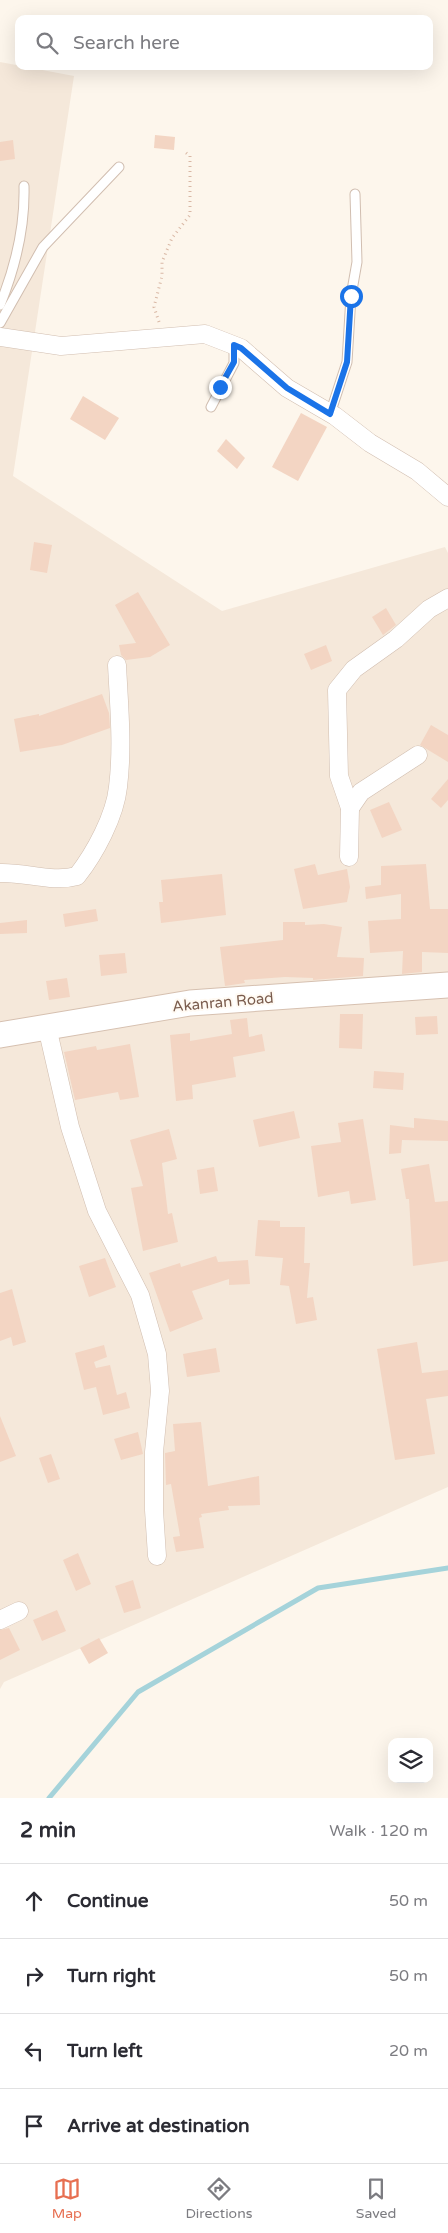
<!DOCTYPE html>
<html lang="en">
<head>
<meta charset="utf-8">
<style>
  body { margin:0; font-family:"Varela Round",sans-serif; background:#f2f2f3; color:#2b2b33 }
  .controls { position:absolute; right:15px; bottom:15px; display:grid; overflow:hidden; border-radius:10px; box-shadow:0 5px 20px #0002 }
  .controls button { width:45px; height:45px; display:grid; place-items:center; padding:0; border:0; border-bottom:1px solid #e1e1e2; background:#fff; color:#2b2b33; font:25px sans-serif }
  .stop { position:absolute; width:15px; height:15px; margin:-11px; border:4px solid #1a73e8; border-radius:50%; background:#fff }
  .stop.end { background:#1a73e8; border-color:#fff; box-shadow:0 1px 5px #0008 }
  .list { margin:0; padding:0; list-style:none }
  h2 { display:flex; justify-content:space-between; align-items:center; height:65px; margin:0; padding:0 20px; font-size:21px }
  h2 small { font-size:16px; font-weight:400; color:#7c7c81 }
  .list li { display:grid; grid-template-columns:32px 1fr auto; gap:15px; align-items:center; box-sizing:border-box; height:75px; padding:0 20px; border-top:1px solid #e1e1e2 }
  .list b { display:block; font-size:19px; white-space:nowrap }
  .list em { font-size:16px; font-style:normal; color:#7c7c81 }
  .icon { flex:none; width:28px; height:28px; fill:none; stroke:currentColor; stroke-width:2; stroke-linecap:round; stroke-linejoin:round }
  .map { position:relative; flex:none; width:448px; height:1798px; overflow:hidden }
  .search { position:absolute; background:#fff; box-shadow:0 5px 20px #0002; left:15px; right:15px; top:15px; height:55px; display:flex; align-items:center; gap:12px; box-sizing:border-box; padding:0 18px; border-radius:10px; color:#7c7c81; font-size:19px }
  .sheet { height:365px; background:#fff }
  nav { display:flex; justify-content:space-around; align-items:center; box-sizing:border-box; height:70px; border-top:1px solid #e1e1e2; background:#fff; font-size:14px; color:#7c7c81 }
  nav a { display:grid; justify-items:center; gap:2px }
  nav .on { color:#e76f51 }
  .map>svg:first-child { display:block }
  .residential { fill:#f5e8da }
  .lines { fill:none; stroke-linecap:round; stroke-linejoin:round }
  .stream { stroke:#a5d3da; stroke-width:5 }
  .building { fill:#f3d5c3 }
  .lane-casing { stroke:#d1beb0; stroke-width:11 }
  .street-casing { stroke:#d1beb0; stroke-width:19 }
  .secondary-casing { stroke:#d6c0b0; stroke-width:27 }
  .path { stroke:#d9b8a5; stroke-width:3; stroke-dasharray:1 4; stroke-linecap:butt }
  .lane { stroke:#fff; stroke-width:9 }
  .street { stroke:#fff; stroke-width:18 }
  .secondary { stroke:#fff; stroke-width:25 }
  .route { stroke:#1a73e8; stroke-width:6 }
  .labels { text-anchor:middle; dominant-baseline:central; stroke-width:4; stroke-linejoin:round; paint-order:stroke }
  .street-label { font-size:15px; fill:#7a5c4d; stroke:#fffaf3 }
</style>
</head>
<body>
<div class="map">
<svg width="448" height="1798" viewBox="0 0 448 1798">
  <rect width="100%" height="100%" fill="#fdf6ec"/>
  <path class="residential" d="M0,62L74,76L13,476L222,611L445,547L448,553V1487L4,1682L0,1689Z"/>
  <g class="lines">
    <path class="stream" d="M49,1798L138,1692L318,1588L448,1568"/>
  </g>
  <g class="building">
    <path d="M155,135L175,137L174,150L154,148Z"/>
    <path d="M13,140L15,159L0,161V142Z"/>
    <path d="M83,396L119,418L105,440L70,419Z"/>
    <path d="M301,413L327,427L298,481L272,467Z"/>
    <path d="M226,439L245,458L237,469L217,451Z"/>
    <path d="M34,542L52,545L47,573L30,570Z"/>
    <path d="M138,592L170,645L150,657L126,660L121,655L119,645L136,643L115,605Z"/>
    <path d="M386,608L396,625L383,635L372,617Z"/>
    <path d="M326,645L332,661L311,670L304,654Z"/>
    <path d="M102,694L109,713L110,728L62,745L20,752L14,719L39,714V716Z"/>
    <path d="M431,725L448,735V762L420,745Z"/>
    <path d="M448,779V800L441,808L431,799Z"/>
    <path d="M389,802L402,830L382,838L370,810Z"/>
    <path d="M315,864L318,875L347,869L350,887L347,902L303,909L294,869Z"/>
    <path d="M426,864L430,909H448V953L422,952V972L402,974L403,951L370,953L368,921L401,919V894L366,899L365,887L381,885V866Z"/>
    <path d="M222,874L226,915L161,923L159,902H163L161,880Z"/>
    <path d="M96,909L98,921L65,927L63,914Z"/>
    <path d="M27,920V933L0,934V923Z"/>
    <path d="M283,922H305V925L324,924L342,927L337,957L364,958L363,976L313,980V978L285,977L244,980L245,983L225,986L220,947L283,940Z"/>
    <path d="M125,953L127,973L101,976L99,955Z"/>
    <path d="M67,978L70,997L49,1000L46,981Z"/>
    <path d="M340,1014H363L362,1049L339,1048Z"/>
    <path d="M437,1016L438,1034L416,1035L415,1017Z"/>
    <path d="M247,1018L249,1037L262,1034L265,1051L233,1057L236,1077L192,1085L193,1099L176,1101L170,1035L190,1033V1041L232,1034L230,1020Z"/>
    <path d="M130,1044L139,1097L120,1100L118,1092L75,1100L64,1052L96,1046L97,1050Z"/>
    <path d="M374,1071L404,1073L403,1090L373,1088Z"/>
    <path d="M294,1111L300,1138L259,1147L253,1120Z"/>
    <path d="M414,1118L448,1121V1141L402,1140L401,1153L389,1154L390,1125L414,1128Z"/>
    <path d="M363,1119L376,1200L351,1204L349,1191L318,1197L311,1146L341,1142L338,1123Z"/>
    <path d="M169,1129L177,1159L162,1163L168,1214L172,1213L178,1242L143,1251L131,1188L143,1186L130,1140Z"/>
    <path d="M429,1164L435,1202L448,1201V1261L413,1266L409,1199H406L401,1169Z"/>
    <path d="M214,1167L218,1191L200,1194L197,1170Z"/>
    <path d="M258,1220L280,1221V1227H305L304,1263H310L307,1298L313,1297L317,1320L296,1324L289,1286L280,1285L283,1258L255,1256Z"/>
    <path d="M216,1256L218,1262L248,1260L250,1284L229,1285V1279L192,1291L203,1319L170,1332L149,1273L180,1263L181,1267Z"/>
    <path d="M105,1258L116,1287L89,1297L79,1266Z"/>
    <path d="M12,1289L26,1342L13,1346L11,1337L0,1341V1293Z"/>
    <path d="M417,1342L422,1373L448,1370V1396L426,1399L435,1454L395,1460L377,1349Z"/>
    <path d="M104,1345L107,1357L94,1362L96,1368L110,1365L117,1395L126,1392L130,1408L103,1415L96,1387L84,1390L75,1353Z"/>
    <path d="M216,1348L220,1372L187,1377L183,1354Z"/>
    <path d="M0,1416L16,1456L0,1462Z"/>
    <path d="M201,1422L208,1486L259,1476L260,1505L228,1506L229,1510L201,1514L202,1517L199,1518L204,1548L176,1552L173,1537L180,1536L171,1484L166,1485L165,1453L175,1451L173,1424Z"/>
    <path d="M138,1432L143,1454L121,1460L114,1439Z"/>
    <path d="M51,1454L60,1479L48,1483L39,1458Z"/>
    <path d="M78,1553L91,1584L76,1591L63,1560Z"/>
    <path d="M133,1580L141,1608L124,1613L115,1586Z"/>
    <path d="M57,1610L66,1631L42,1641L33,1620Z"/>
    <path d="M9,1628L20,1650L0,1660V1630Z"/>
    <path d="M99,1638L108,1653L89,1664L80,1648Z"/>
  </g>
  <g class="lines">
    <g class="lane-casing">
      <g id="lane">
        <path d="M0,305C15,268 25,226 24,186"/>
        <path d="M0,323L43,247L119,167"/>
        <path d="M211,407L234,363V345"/>
        <path d="M330,414L347,362L351,296L357,262L355,194"/>
      </g>
    </g>
    <g class="street-casing">
      <g id="street">
        <path d="M0,337L61,346L205,334L241,348L287,388L335,416L370,443L417,471L448,497"/>
        <path d="M350,808L361,792L418,755"/>
        <path d="M349,857L350,808L339,776L337,690L354,669L396,639L429,609L448,598"/>
        <path d="M0,873C26,872 52,883 77,876C95,853 115,816 118,787C123,747 119,705 117,665"/>
        <path d="M47,1027L70,1127L97,1211L140,1295L157,1354L160,1391L154,1452V1510L157,1556"/>
        <path d="M0,1620L19,1611"/>
      </g>
    </g>
    <g class="secondary-casing">
      <path id="secondary" d="M0,1035L190,1003L448,985"/>
    </g>
    <path class="path" d="M159,322L154,307L162,276V262L172,238L190,215V156L185,152"/>
    <use href="#lane" class="lane"/>
    <use href="#street" class="street"/>
    <use href="#secondary" class="secondary"/>
  </g>
  <g class="lines">
    <path class="route" d="M220,387L234,362V345L241,348L287,388L330,414L347,362L351,296"/>
  </g>
  <g class="labels">
    <g class="street-label">
      <text transform="translate(223 1002) rotate(-5)">Akanran Road</text>
    </g>
  </g>
</svg>
<div class="controls">
<button><svg class="icon" aria-label="layers" viewBox="0 0 24 24"><path d="M12 4l9 5-9 5-9-5zM3 14l9 5 9-5"/></svg></button>
</div>
<div class="stop" style="left:351px;top:296px"></div>
<div class="stop end" style="left:220px;top:387px"></div>
<div class="search"><svg class="icon" aria-label="search" viewBox="0 0 24 24"><circle cx="10" cy="10" r="6"/><path d="M15 15l6 6"/></svg>Search here</div>
</div>
<section class="sheet">
<h2>2 min<small>Walk · 120 m</small></h2>
<ul class="list">
<li><svg class="icon" aria-label="ahead" viewBox="0 0 24 24"><path d="M12 20V5M6 11l6-6 6 6"/></svg><div><b>Continue</b></div><em>50 m</em></li>
<li><svg class="icon" aria-label="right" viewBox="0 0 24 24"><path d="M7 20v-9h11M14 6l5 5-5 5"/></svg><div><b>Turn right</b></div><em>50 m</em></li>
<li><svg class="icon" aria-label="left" viewBox="0 0 24 24"><path d="M17 20v-9H6M10 6l-5 5 5 5"/></svg><div><b>Turn left</b></div><em>20 m</em></li>
<li><svg class="icon" aria-label="arrive" viewBox="0 0 24 24"><path d="M6 21V4h12l-3 4 3 4H6"/></svg><div><b>Arrive at destination</b></div></li>
</ul>
</section>
<nav>
<a class="on"><svg class="icon" aria-label="map" viewBox="0 0 24 24"><path d="M3 6l6-2 6 2 6-2v14l-6 2-6-2-6 2zM9 4v14M15 6v14"/></svg>Map</a>
<a><svg class="icon" aria-label="directions" viewBox="0 0 24 24"><path d="M12 3l9 9-9 9-9-9zM9 14v-3h6M13 9l2 2-2 2"/></svg>Directions</a>
<a><svg class="icon" aria-label="saved" viewBox="0 0 24 24"><path d="M7 4h10v16l-5-4-5 4z"/></svg>Saved</a>
</nav>
</body>
</html>
